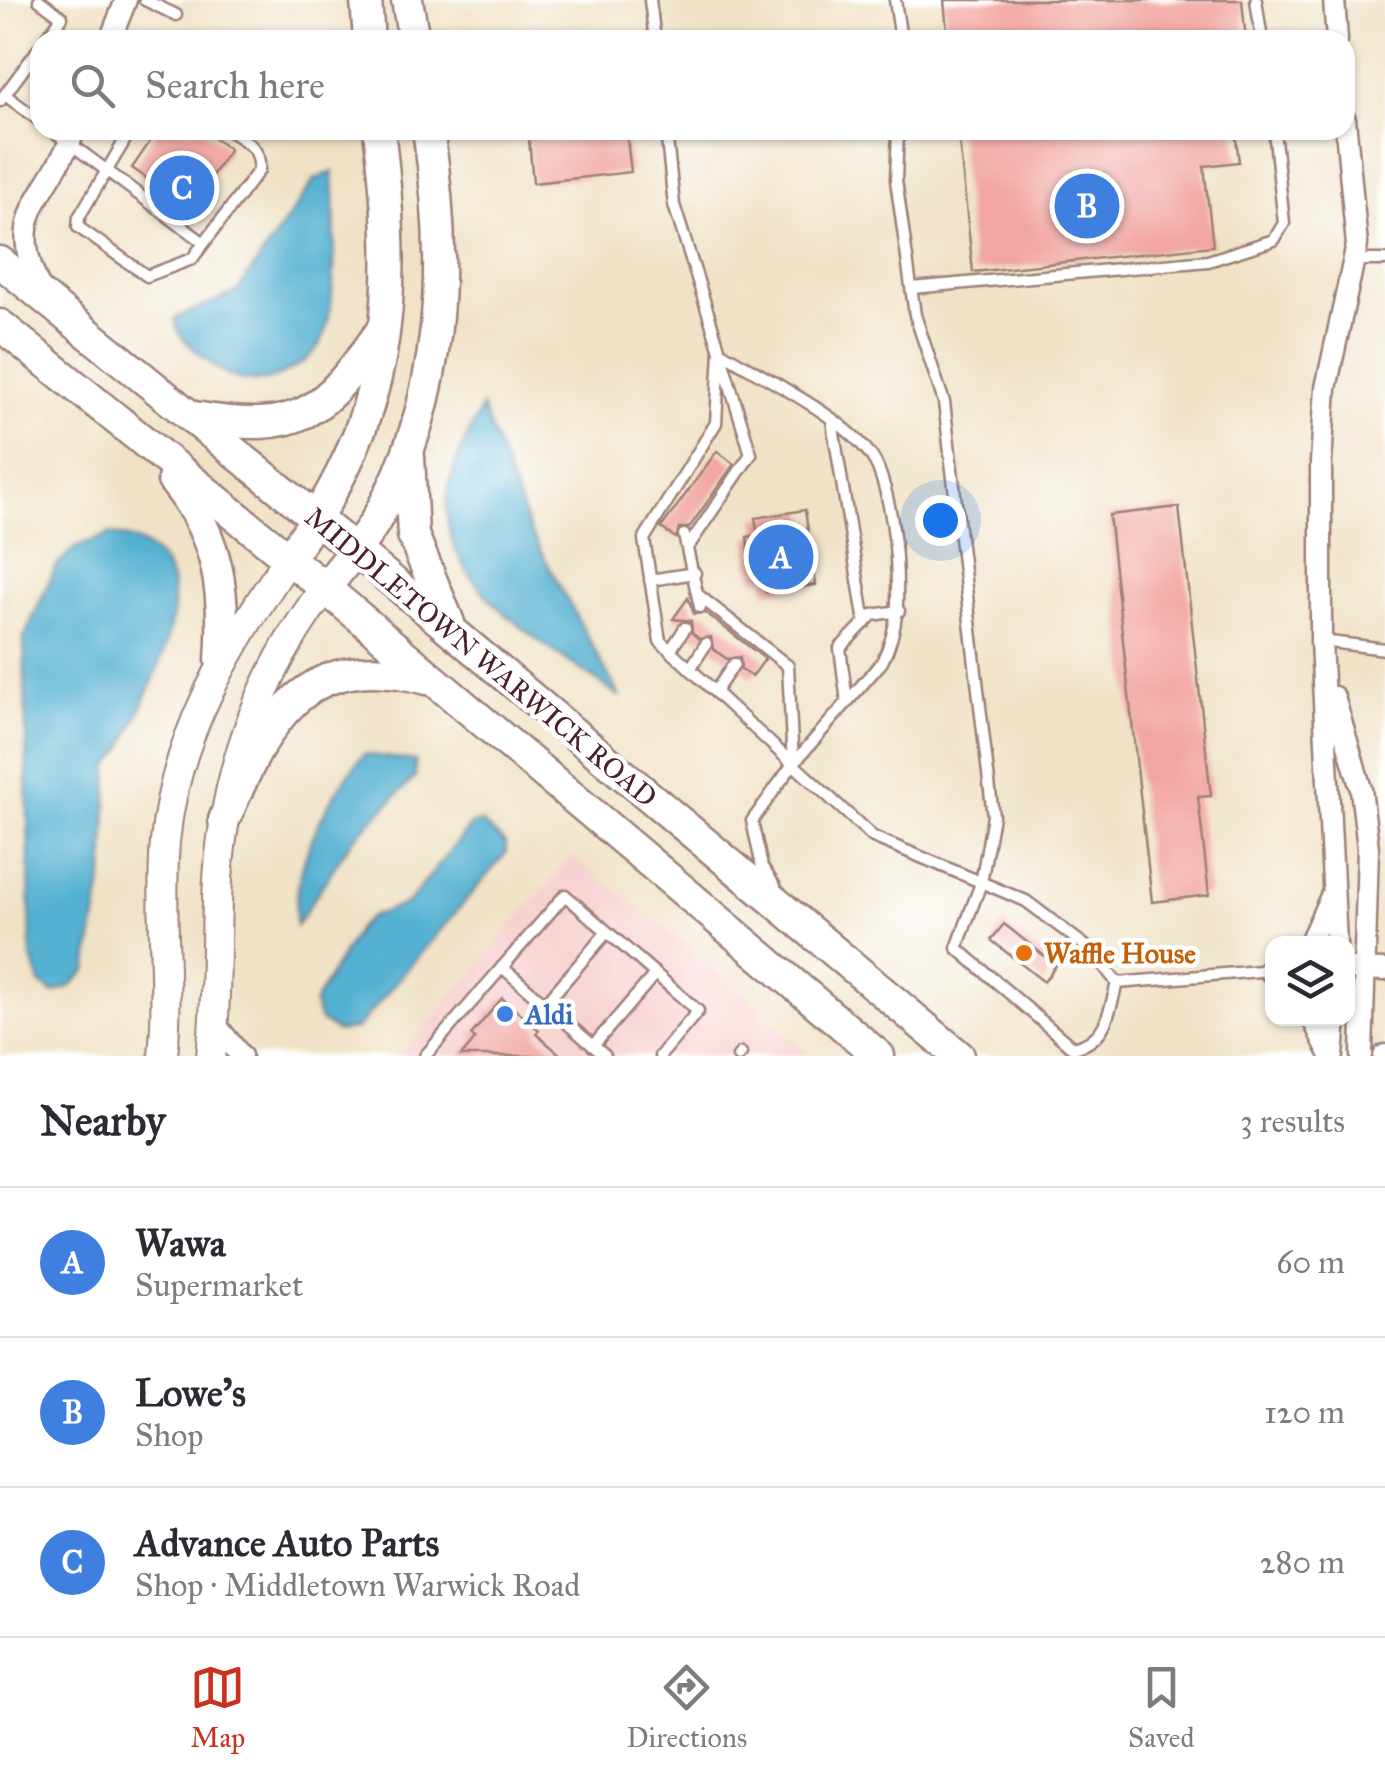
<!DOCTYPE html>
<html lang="en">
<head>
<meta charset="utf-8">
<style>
  body { margin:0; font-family:"IM FELL Great Primer",serif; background:#f2f2f3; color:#2b2b33 }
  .controls { position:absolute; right:30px; bottom:30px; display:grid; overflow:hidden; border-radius:20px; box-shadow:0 2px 8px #0004 }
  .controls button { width:90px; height:90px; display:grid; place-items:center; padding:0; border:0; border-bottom:2px solid #e1e1e2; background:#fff; color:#2b2b33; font:50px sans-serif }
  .you { position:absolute; left:940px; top:520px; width:35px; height:35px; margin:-25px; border:8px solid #fff; border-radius:50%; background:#1a73e8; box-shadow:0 0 0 15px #1a73e833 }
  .badge { display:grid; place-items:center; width:65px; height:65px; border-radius:50%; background:#c8321e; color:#fff; font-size:32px; font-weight:700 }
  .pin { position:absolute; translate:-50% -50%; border:5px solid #fff; box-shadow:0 2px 10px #0006 }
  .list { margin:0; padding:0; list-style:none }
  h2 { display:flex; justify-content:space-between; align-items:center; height:130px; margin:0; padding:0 40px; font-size:42px }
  h2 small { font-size:32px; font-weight:400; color:#7c7c81 }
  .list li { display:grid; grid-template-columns:65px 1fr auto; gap:30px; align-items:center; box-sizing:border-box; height:150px; padding:0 40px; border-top:2px solid #e1e1e2 }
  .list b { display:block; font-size:38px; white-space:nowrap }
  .list p { margin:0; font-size:32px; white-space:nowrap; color:#7c7c81 }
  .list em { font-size:32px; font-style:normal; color:#7c7c81 }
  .icon { flex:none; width:55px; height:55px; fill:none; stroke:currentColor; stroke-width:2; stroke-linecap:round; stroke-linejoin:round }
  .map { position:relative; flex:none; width:1385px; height:1056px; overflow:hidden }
  .search { position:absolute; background:#fff; box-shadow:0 2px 8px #0004; left:30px; right:30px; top:30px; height:110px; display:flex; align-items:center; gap:25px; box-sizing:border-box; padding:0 35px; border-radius:30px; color:#7c7c81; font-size:38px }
  .sheet { height:580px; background:#fff }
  nav { display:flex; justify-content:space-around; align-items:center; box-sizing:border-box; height:140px; border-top:2px solid #e1e1e2; background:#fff; font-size:28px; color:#7c7c81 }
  nav a { display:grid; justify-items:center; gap:5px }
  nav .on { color:#c8321e }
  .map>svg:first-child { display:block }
  .built { fill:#f7d0cf }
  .water { fill:#54b1d2; stroke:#4f687e; stroke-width:2.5 }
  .building { fill:#f2a6a1 }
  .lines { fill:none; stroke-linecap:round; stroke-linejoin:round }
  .service-casing { stroke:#9d8078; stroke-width:15 }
  .minor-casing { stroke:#9d8078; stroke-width:25 }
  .secondary-casing { stroke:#9d8078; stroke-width:32 }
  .primary-casing { stroke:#9d8078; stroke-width:35 }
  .service { stroke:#fff; stroke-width:10 }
  .minor { stroke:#fff; stroke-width:20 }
  .secondary { stroke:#fff; stroke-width:28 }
  .primary { stroke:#fff; stroke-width:30 }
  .food-dot { fill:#e8710a; stroke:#fff; stroke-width:4 }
  .shop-dot { fill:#3f7fe0; stroke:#fff; stroke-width:4 }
  .labels { text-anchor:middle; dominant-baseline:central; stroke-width:9; stroke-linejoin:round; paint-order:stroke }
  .street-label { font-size:28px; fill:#4a1f2b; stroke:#fff }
  .food-label { font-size:28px; font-weight:bold; fill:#c56008; stroke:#fff; text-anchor:start }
  .shop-label { font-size:28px; font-weight:bold; fill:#366cbe; stroke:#fff; text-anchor:start }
</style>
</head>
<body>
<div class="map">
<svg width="1385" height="1056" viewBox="0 0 1385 1056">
  <rect width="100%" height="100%" fill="#fff"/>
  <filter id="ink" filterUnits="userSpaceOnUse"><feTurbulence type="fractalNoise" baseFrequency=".01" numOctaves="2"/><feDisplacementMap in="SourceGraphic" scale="20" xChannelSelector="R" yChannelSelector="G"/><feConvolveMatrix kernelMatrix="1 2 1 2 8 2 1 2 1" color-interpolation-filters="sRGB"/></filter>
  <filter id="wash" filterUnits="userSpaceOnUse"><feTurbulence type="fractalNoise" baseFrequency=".0048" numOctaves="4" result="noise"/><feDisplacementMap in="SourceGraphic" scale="40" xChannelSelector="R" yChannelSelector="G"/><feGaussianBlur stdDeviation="2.25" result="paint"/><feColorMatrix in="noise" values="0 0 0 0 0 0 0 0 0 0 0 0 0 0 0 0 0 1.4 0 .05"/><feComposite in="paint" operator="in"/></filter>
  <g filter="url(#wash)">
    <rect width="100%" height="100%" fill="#f0e2c6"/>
    <path class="built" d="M572,856L684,943L810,1056H400Z"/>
    <g class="water">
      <path d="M333,172C335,211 338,307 322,340C315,353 307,360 295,367C257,391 232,383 200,354C186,342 177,336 175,318L237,292L315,179Z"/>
      <path d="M482,407L530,531L620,697C555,649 439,591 447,499C450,466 468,436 482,407Z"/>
      <path d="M110,534C228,553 149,685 123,749L109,766L104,871L87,970L71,986L53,993L40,983L31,956L24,638L56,566L77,546Z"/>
      <path d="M364,754L415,761V777L352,840L296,926C292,864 325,801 364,754Z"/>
      <path d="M481,822L505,843L506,853L357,1028L338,1032L320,1021L314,1005L317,997L359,927L372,916L408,903L471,825Z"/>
    </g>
    <g id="blocks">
      <g class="building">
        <path d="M944,0H1242L1246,40H948Z"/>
        <path d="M158,130H202L230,149L190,208L132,168Z"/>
        <path d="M626,130L631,172L533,183L529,139Z"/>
        <path d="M958,130H1235L1239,162L1204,166L1213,246L973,272Z"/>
        <path d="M717,451L734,464L689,528H679L676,538L661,528Z"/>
        <path d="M1179,507L1211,796L1198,797L1209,895L1152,902L1109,515Z"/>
        <path d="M805,510L816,585L766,592L764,577L754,579L747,537L758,535L755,518Z"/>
        <path d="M688,598L694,614L706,613L765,659L752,677L741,669L740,657L727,659L713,649L711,637L699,639L692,633L691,621L673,619Z"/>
        <path d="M1004,924L1056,965L1044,982L991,940Z"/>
        <path d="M502,998L539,1030L536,1034L562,1056H461L475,1039L471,1035Z"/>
      </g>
    </g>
  </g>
  <g filter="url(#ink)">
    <use href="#blocks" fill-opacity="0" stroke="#9d8078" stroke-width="2.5"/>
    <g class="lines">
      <g class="service-casing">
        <g id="service">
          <path d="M39,0L62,17L45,40"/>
          <path d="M145,0L176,15"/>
          <path d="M650,0L655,40"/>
          <path d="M895,0L901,40"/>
          <path d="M1256,0L1262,40"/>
          <path d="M5,95L40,121"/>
          <path d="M0,101L40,47"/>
          <path d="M52,130L204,243"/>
          <path d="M131,130L79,217L78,227L147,276L192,259L259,170C261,147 246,142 229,130"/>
          <path d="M666,130L674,205L720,351C762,378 859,422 878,468C889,496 894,529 896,558C898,597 900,626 882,662L793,764L873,837L1026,901L1092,951L1117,983L1272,970"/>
          <path d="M898,130L896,180L915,315L944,402L993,816L981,883L957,948L1073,1048C1107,1041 1109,1012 1117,983"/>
          <path d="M1354,260H1385"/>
          <path d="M912,288L1208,261L1274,240L1284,223L1274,130"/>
          <path d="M720,351L716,423L644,539L660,641L793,764"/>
          <path d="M832,421L865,623"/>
          <path d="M684,535L700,607"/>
          <path d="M690,544L751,454L723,362"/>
          <path d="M650,580L695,573"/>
          <path d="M698,595L788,666L793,764L752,821L762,867L775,886"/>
          <path d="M1322,641L1385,649"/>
          <path d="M670,651L685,628"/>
          <path d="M690,669L706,644"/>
          <path d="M715,692L734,664"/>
          <path d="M847,702L840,648L872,615L899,611"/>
          <path d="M502,967L605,1056"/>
          <path d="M545,1004L607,932"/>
          <path d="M593,1046L655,974"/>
          <path d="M425,1056L565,895L698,1011L660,1056"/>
          <path d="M738,1056L741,1053"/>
        </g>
      </g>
      <g class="minor-casing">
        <g id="minor">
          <path d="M1334,0L1337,40"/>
          <path d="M110,40L126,0"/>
          <path d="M41,291C3,212 48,199 75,130"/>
          <path d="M1334,697L1361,789L1368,848L1362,1056"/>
          <path d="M1309,944L1332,894"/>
          <path d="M1336,944L1321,641V462L1326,388L1357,245L1345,119"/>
          <path d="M1348,969L1385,970"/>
          <path d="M1269,970L1272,973"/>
          <path d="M1312,1018L1331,1056"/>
          <path d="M215,1024L241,1056"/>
          <path d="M1333,1056L1336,1018"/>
          <path d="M1384,1056L1385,1055"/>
        </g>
      </g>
      <g class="secondary-casing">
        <g id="secondary">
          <path d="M163,1056C170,985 159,913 165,842C175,733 229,648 288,559"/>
          <path d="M211,1056C217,1004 215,954 217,902C220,787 255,680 325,588"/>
        </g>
      </g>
      <g class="primary-casing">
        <g id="primary">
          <path d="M366,0L369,40"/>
          <path d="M407,0L414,40"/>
          <path d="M0,262L354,549L959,1056"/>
          <path d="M0,325L325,588L879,1056"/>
          <path d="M194,417C301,435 321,415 382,330"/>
          <path d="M409,457L413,535L449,623"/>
          <path d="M173,480C218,535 226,590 221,660"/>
          <path d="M288,559C393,417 400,299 379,130"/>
          <path d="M325,588C342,566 362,544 376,520C445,400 449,262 428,130"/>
          <path d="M224,820C267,721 303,646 427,679"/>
        </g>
      </g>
      <use href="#service" class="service"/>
      <use href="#minor" class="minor"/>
      <use href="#secondary" class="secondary"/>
      <use href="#primary" class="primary"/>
    </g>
  </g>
  <circle class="food-dot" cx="1024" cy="953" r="10"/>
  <circle class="shop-dot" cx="505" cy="1014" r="10"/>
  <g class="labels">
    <g class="street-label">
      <text transform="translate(481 657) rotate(40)">MIDDLETOWN WARWICK ROAD</text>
    </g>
    <g class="food-label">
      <text x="1044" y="953">Waffle House</text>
    </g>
    <g class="shop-label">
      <text x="525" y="1014">Aldi</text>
    </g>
  </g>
</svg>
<div class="controls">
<button><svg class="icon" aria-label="layers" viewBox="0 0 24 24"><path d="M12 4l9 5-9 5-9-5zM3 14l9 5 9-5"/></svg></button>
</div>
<div class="you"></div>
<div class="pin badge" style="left:781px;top:557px;background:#3f7fe0">A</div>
<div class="pin badge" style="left:1087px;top:206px;background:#3f7fe0">B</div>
<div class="pin badge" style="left:182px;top:188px;background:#3f7fe0">C</div>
<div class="search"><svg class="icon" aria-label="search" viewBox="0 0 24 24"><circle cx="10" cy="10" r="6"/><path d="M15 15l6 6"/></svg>Search here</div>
</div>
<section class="sheet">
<h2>Nearby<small>3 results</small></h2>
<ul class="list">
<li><span class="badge" style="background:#3f7fe0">A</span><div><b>Wawa</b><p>Supermarket</p></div><em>60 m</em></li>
<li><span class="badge" style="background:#3f7fe0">B</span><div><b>Lowe's</b><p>Shop</p></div><em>120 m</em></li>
<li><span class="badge" style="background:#3f7fe0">C</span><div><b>Advance Auto Parts</b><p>Shop · Middletown Warwick Road</p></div><em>280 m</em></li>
</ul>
</section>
<nav>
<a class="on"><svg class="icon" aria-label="map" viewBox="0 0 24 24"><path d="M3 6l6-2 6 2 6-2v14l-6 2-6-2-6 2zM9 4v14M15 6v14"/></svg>Map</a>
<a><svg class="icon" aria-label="directions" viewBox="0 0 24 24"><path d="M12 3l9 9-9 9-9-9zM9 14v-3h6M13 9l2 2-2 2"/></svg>Directions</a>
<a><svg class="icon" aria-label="saved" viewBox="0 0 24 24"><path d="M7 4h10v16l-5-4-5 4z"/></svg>Saved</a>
</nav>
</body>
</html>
